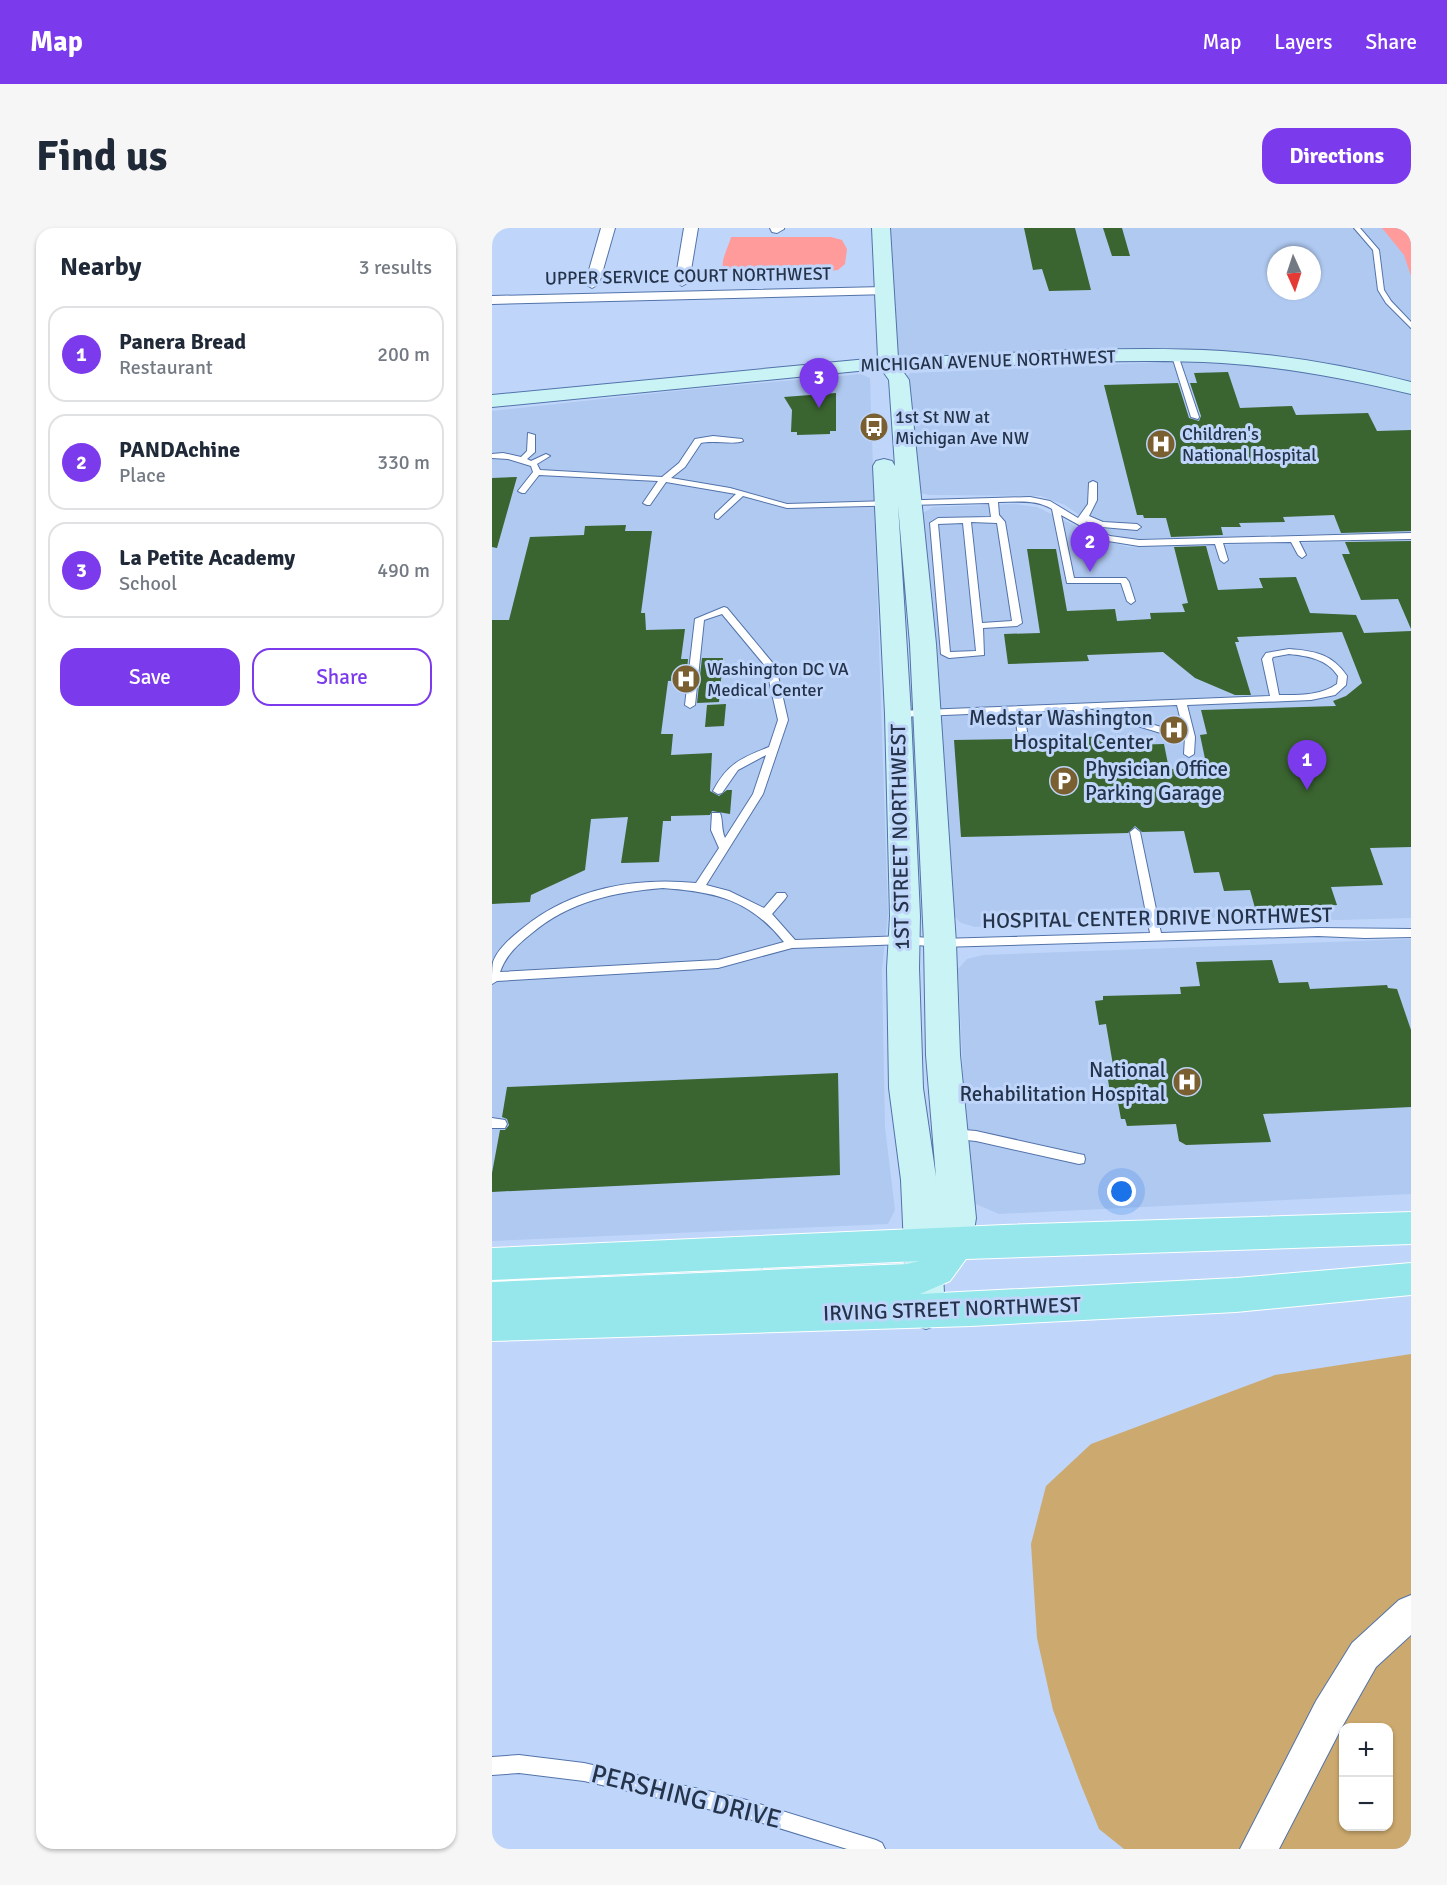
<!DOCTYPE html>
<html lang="en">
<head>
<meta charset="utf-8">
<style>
  body { margin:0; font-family:Signika,sans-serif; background:#f6f6f7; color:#1f2937 }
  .controls { position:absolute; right:18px; bottom:18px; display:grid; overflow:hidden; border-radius:12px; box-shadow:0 2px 4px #0004 }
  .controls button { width:54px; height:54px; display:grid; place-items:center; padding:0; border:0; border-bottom:2px solid #e0e1e3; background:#fff; color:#1f2937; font:30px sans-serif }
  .compass { position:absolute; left:775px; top:18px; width:54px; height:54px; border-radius:50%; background:#fff; box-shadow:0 2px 4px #0004; rotate:177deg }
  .you { position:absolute; left:630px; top:964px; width:21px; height:21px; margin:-15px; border:4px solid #fff; border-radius:50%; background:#1a73e8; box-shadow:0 0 0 9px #1a73e833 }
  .badge { display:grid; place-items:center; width:39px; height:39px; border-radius:50%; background:#7c3aed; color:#fff; font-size:20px; font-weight:700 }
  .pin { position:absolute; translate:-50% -50px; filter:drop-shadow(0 2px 3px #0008) }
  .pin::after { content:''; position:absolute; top:32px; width:21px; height:18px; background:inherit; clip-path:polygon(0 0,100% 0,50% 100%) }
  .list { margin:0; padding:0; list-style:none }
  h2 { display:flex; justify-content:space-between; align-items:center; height:78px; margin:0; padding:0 24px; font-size:26px }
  h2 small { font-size:20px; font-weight:400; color:#747a83 }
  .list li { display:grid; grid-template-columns:39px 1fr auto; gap:18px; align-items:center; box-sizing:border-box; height:96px; margin:0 12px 12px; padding:0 12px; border:2px solid #e0e1e3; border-radius:18px }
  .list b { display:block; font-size:22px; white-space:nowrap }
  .list p { margin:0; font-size:20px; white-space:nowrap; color:#747a83 }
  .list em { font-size:20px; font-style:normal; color:#747a83 }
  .actions { display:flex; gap:12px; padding:18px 24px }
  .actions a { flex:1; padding:14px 0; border:2px solid #7c3aed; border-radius:18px; text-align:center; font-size:21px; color:#7c3aed }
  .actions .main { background:#7c3aed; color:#fff }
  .map { position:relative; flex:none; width:919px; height:1621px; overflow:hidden; border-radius:18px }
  header { display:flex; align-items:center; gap:36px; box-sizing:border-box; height:84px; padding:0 30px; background:#7c3aed; color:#fff }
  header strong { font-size:28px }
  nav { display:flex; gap:33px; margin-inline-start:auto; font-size:21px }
  .intro { display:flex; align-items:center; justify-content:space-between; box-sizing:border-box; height:144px; padding:0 36px }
  h1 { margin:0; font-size:42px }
  .button { padding:15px 27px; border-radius:18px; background:#7c3aed; color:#fff; font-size:21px; font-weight:700 }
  main { display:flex; gap:36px; padding:0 36px }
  aside { flex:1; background:#fff; border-radius:18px; box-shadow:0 2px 4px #0004 }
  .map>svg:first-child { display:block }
  .built { fill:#b0c9f1; fill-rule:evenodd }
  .green { fill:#cca96e; fill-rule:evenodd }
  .water { fill:#ff9b9b }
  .building { fill:#3a6430 }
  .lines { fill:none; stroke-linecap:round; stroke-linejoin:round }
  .lane-casing { stroke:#5273aa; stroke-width:2 }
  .street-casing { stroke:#5273aa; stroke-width:2 }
  .secondary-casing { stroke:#5273aa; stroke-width:2 }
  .primary-casing { stroke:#fff; stroke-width:2 }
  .lane { fill:#fff; fill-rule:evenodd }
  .street { fill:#fff; fill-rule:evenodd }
  .secondary { fill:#caf3f5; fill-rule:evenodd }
  .primary { fill:#96e7eb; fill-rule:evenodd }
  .labels { text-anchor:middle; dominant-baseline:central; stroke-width:6; stroke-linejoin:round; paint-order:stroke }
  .far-street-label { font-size:18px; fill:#24334a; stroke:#bfd6fa }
  .far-poi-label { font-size:18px; fill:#24334a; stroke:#bfd6fa; text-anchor:start }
  .poi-label { font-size:21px; fill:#24334a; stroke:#bfd6fa; text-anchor:end }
  .street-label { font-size:21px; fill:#24334a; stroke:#bfd6fa }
  .near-street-label { font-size:26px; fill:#24334a; stroke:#bfd6fa }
</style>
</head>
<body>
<header>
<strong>Map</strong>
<nav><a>Map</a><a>Layers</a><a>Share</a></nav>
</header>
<div class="intro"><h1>Find us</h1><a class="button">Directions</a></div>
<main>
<aside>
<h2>Nearby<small>3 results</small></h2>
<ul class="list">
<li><span class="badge">1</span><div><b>Panera Bread</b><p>Restaurant</p></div><em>200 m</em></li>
<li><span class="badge">2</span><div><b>PANDAchine</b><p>Place</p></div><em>330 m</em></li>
<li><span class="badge">3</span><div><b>La Petite Academy</b><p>School</p></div><em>490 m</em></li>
</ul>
<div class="actions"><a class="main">Save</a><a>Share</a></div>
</aside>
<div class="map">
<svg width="919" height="1621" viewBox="0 0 919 1621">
  <rect width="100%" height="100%" fill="#bfd6fa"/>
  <g class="built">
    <path d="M390,0H919V160L803,136L682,127L396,136ZM784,27H820V63H784Z"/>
    <path d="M697,133L752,136L831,145L919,167V304L640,311L624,308L608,302L573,277L549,268L438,267L422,264L413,150L418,145Z"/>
    <path d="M369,146L378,150L396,686L390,741L393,899L403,982L396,996L0,1013V183L183,163Z"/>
    <path d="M522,276L545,279L614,313L637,319L919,312V690L847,692L739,689L483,699L469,695L459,685L429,286L441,279Z"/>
    <path d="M919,711V966L507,986L477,973L466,741L475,731L491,727Z"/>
  </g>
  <path class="green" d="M919,1126V1621H632L607,1601L589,1557L561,1482L545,1410L539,1316L554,1258L599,1216L783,1147ZM852,1500H896V1598H852Z"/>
  <g class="water">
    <path d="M890,0H919V48L912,27Z"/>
    <path d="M239,9H339L350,12L355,21L353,36L346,42L336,43L242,44L231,40C229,31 237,18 239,9Z"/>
  </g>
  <g class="building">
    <path d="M532,0H583L599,62L557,63L550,41L541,42Z"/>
    <path d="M611,0H630L638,28H620Z"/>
    <path d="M736,144L748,180L800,178L804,187L876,185L885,203L919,202V303L849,305L842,287L791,289L793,294L747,295L749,299H729L731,307L679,309L674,290H652L651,287H645L612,157L686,155L697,190L707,193L709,188L698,155H705L702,145Z"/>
    <path d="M344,165V203H338V206L305,207V204H299L300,182L292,169Z"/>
    <path d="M25,249L5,320L0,319V250Z"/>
    <path d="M134,297L133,303H160L149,385H153L154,402L193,401L189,431H196L194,452L176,453L169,506H181L179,527L220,525L218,563L227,568L235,562H240L238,586L220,583L218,587L179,588V593H171L167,634L129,635L136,589L99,591L93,642L39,667L38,674L0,676V392H17L38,309L92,307L93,298Z"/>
    <path d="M919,313V401L906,371L869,372L850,326H858L853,314Z"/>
    <path d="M714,318L726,362L771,360L767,350L804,349L818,385L864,387L872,405L919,403V619L878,620L891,657L839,659L845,677L826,678L806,684L786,679L763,680L758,662L732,663L727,644L702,645L692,603L650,604L643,598L636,605L469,609L462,512L524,511L532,515L538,510L637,508L638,517L672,516L677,541L715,540L708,507L715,506L709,482L844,478L841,473L854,468L870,455L850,404L745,409L747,414H743L759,467H743L703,450L671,424L595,427L597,433L516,436L512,406L548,405L535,321H564L575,383L623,381L625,393L659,391L658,385L693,384L690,376L696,375L682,319Z"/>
    <path d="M210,430H231L227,474L205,475Z"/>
    <path d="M234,476L232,498L213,499L215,477Z"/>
    <path d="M780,732L787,755L816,754L818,761L895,757L896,760L905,761L919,802V879L771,886L779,914L694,917L687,913L684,896L635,898L633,891H629L624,864L618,865L614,838L621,837L614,796L607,797L603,773L611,772V768L689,766L688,759L708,758L704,734Z"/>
    <path d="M346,845L348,947L0,964V945L8,902H13L17,897L15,891L10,889L15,859Z"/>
  </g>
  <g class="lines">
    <g class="lane-casing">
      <g id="lane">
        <path d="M862,0H868L887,22L892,62L899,73L919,94V100L894,75L886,62L881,22Z"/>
        <path d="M679,125L686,127L707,189L706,191L699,189Z"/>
        <path d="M36,205L43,207V224L35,231L39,233L54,226L58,228L45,236L48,242L170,249L187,235L203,211L221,208L250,211L251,213C243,217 221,212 209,215L193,239L179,250L238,260L295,276L538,269L558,273L586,290L596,276L597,255L601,253L605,255V272L597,288L611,294L645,296L649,299L645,302L610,299L593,293L618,308L647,312L919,305V311L807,313L814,327L810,330L806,327L799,314L731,315L736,332L732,335L728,332L723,316L647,318L616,313L569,287L582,350H634L637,354L643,373L639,376L635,373L629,355H575L560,281C543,271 525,274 506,274L507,287L513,294L530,395L525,398L491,400L492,427L457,430L449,426L438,295L446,290L499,289L497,275L295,280L251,268L226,291L223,290V286L244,266L174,254L158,277H155L151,275L166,253L47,247L33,265H30L26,263L41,244L39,238L16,231L0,230V226L11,225L29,229L35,223ZM479,294L505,295L520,393L490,395ZM471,295L484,423L458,424L446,296Z"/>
        <path d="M232,379L235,380L284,439L296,492L271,566L214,657L237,663L272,680L285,665H293L295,668L293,671L280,686L303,712L413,708L448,711L658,705L638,604L643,600L648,604L669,705L826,700L919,701V709L873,710L826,708L448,719L413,716L300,720L226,740L5,753L0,756C0,749 0,740 1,734C6,720 20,709 31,700C80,660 143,649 204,655L227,620L219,602L220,585H228C231,592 229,601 233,610L261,566L274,527L246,542L230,565L226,566L221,563C235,536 249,530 277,519L286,492L274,439L230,386L212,392L203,477L198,480L193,477L203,391ZM171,660C224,664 257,671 292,714L226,732L8,744C14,727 26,716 40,705C78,673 123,664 171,660Z"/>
        <path d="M797,421C823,423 840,426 855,448L854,457L843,467L819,472L695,477L703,509L702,526L697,529L692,526L693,509L685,477L593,481L640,490L685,504L687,506L682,509L639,496L583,485L582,482L532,484L536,510L531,513L526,510L523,484L406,489L401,486L406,483L778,468L770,431L774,425ZM797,426C816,428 835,431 846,448L845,456C828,468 807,467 787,467L780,431L781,429Z"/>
        <path d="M0,890L13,892L15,896L13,900H0Z"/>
        <path d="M460,901L484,903L587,926L592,927L593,931L592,935L587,936L484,913L456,910L454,906L456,902Z"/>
        <path d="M27,1527L92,1535L251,1571L384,1612L390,1615L393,1621H355L251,1589L92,1553L27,1545L0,1547V1529Z"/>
      </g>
    </g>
    <g class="street-casing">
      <g id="street">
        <path d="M109,0H123L107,56L100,60L93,56Z"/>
        <path d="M192,0H206L197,54L190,58L183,54Z"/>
        <path d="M278,0H292V1L285,5L280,4Z"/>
        <path d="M392,59L399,63L397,66L0,76V68Z"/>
        <path d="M919,1367V1407L884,1439L850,1499L787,1621H748L824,1473L860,1415L907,1372Z"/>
      </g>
    </g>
    <g class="secondary-casing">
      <path id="secondary" d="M380,0H398L406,130C513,126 622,117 730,123C794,127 857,138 919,154V166C857,151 794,139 730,135C624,129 516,138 410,142L417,152L444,416L464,715L468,827L484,990L480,1015L475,1026L462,1031L450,1026L453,1084L448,1096L434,1101L420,1096L415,1084L409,952L397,860L395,740L398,688L393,486L381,238L384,233L392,231L400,233L403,238L397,152L390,142L366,143L0,179V167L386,130ZM406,277L418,416L432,715L434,827L444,949L431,860L427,740L428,688L419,486Z"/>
    </g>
    <g class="primary-casing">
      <path id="primary" d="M919,984V1016L474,1031L458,1053L428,1066L744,1050L919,1035V1067L744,1084L479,1098L0,1113V1054L415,1036L427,1033L0,1052V1020L512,997Z"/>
    </g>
    <use href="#lane" class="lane"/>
    <use href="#street" class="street"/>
    <use href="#secondary" class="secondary"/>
    <use href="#primary" class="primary"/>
  </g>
  <defs>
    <g id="bus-disc" transform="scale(1.5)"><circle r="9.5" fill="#7a5f31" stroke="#bfd6fa"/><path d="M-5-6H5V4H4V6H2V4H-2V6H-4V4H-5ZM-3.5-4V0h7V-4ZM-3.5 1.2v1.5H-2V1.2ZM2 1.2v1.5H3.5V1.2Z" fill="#fff"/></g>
    <g id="hospital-disc" transform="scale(1.5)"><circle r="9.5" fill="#7a5f31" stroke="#bfd6fa"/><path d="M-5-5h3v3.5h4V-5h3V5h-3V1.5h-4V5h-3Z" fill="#fff"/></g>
    <g id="parking-disc" transform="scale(1.5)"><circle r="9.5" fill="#7a5f31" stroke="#bfd6fa"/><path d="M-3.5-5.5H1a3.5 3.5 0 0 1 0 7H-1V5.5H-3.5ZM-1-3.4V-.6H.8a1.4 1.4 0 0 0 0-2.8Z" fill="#fff"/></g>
  </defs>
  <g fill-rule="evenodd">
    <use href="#bus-disc" x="382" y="199"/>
    <use href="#hospital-disc" x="669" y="216"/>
    <use href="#hospital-disc" x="194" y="451"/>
    <use href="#hospital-disc" x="682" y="502"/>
    <use href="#parking-disc" x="572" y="553"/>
    <use href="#hospital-disc" x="695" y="854"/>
  </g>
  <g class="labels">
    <g class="far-street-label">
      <text transform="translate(196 48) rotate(-1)">UPPER SERVICE COURT NORTHWEST</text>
      <text transform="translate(496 133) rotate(-2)">MICHIGAN AVENUE NORTHWEST</text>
    </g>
    <g class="far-poi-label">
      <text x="403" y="189">1st St NW at<tspan x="403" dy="21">Michigan Ave NW</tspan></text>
      <text x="690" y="206">Children's<tspan x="690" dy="21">National Hospital</tspan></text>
      <text x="215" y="441">Washington DC VA<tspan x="215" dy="21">Medical Center</tspan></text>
    </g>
    <g class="poi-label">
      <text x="661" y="490">Medstar Washington<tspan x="661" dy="24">Hospital Center</tspan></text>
      <text x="593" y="541" text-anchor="start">Physician Office<tspan x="593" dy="24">Parking Garage</tspan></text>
      <text x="674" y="842">National<tspan x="674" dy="24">Rehabilitation Hospital</tspan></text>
    </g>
    <g class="street-label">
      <text transform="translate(408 609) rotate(-91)">1ST STREET NORTHWEST</text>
      <text transform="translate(665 690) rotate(-1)">HOSPITAL CENTER DRIVE NORTHWEST</text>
      <text transform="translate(460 1081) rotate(-2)">IRVING STREET NORTHWEST</text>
    </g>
    <g class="near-street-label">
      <text transform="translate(194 1569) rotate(14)">PERSHING DRIVE</text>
    </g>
  </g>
</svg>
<div class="controls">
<button>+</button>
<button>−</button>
</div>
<svg class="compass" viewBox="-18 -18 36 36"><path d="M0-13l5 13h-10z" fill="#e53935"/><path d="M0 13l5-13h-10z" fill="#747a83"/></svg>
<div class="you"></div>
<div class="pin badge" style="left:815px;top:562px">1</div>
<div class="pin badge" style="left:598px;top:344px">2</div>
<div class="pin badge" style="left:327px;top:180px">3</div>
</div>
</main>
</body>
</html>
